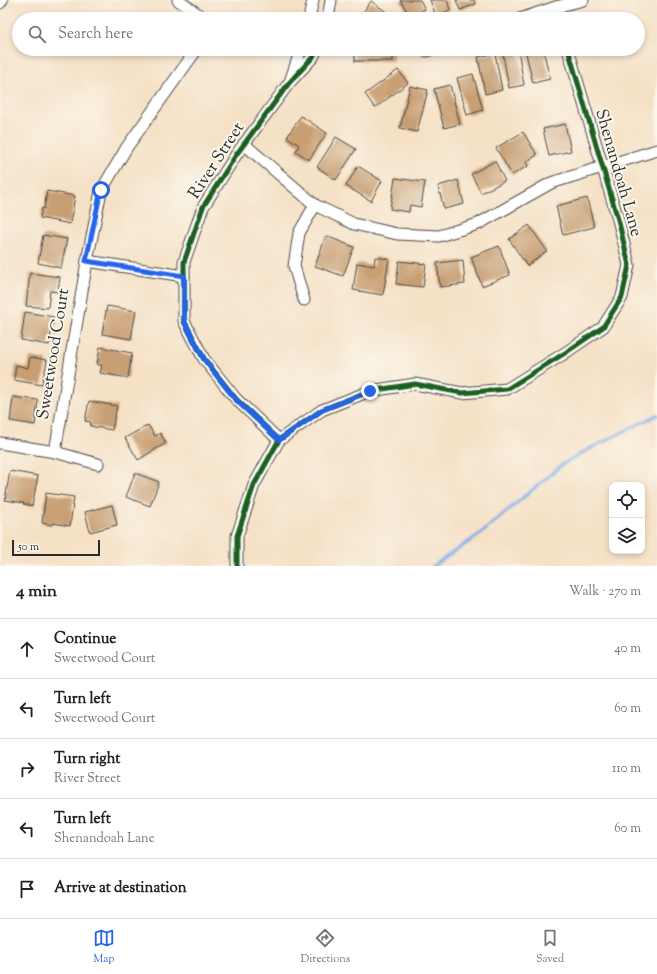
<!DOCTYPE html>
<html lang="en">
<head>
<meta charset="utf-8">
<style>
  body { margin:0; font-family:"Sorts Mill Goudy",serif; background:#f2f2f2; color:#202124 }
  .controls { position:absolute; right:12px; bottom:12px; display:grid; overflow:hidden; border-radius:8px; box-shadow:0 2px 6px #0003 }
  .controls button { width:36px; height:36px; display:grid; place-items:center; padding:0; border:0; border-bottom:1px solid #e0e0e0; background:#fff; color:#202124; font:20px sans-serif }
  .scale { position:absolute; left:12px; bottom:10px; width:88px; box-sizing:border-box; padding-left:4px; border:2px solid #2b2b2b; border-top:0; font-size:11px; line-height:14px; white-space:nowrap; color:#2b2b2b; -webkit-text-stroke:3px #fbf7ec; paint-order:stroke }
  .stop { position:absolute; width:12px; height:12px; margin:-9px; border:3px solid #2563eb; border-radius:50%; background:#fff }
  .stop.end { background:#2563eb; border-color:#fff; box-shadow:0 1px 4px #0008 }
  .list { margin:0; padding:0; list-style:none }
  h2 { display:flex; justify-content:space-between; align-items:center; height:52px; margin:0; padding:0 16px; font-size:17px }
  h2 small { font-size:13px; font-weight:400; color:#757577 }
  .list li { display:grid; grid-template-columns:26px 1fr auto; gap:12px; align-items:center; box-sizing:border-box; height:60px; padding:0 16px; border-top:1px solid #e0e0e0 }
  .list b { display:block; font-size:15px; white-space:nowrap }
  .list p { margin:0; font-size:13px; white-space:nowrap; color:#757577 }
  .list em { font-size:13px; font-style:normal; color:#757577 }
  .icon { flex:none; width:22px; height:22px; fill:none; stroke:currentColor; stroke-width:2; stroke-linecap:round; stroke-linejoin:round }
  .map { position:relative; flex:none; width:657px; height:566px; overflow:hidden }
  .search { position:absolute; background:#fff; box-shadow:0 2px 6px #0003; left:12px; right:12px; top:12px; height:44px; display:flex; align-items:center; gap:10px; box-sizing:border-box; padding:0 14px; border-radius:22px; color:#757577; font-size:15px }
  .sheet { height:352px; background:#fff }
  nav { display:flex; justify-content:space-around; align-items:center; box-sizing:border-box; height:56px; border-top:1px solid #e0e0e0; background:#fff; font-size:11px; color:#757577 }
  nav a { display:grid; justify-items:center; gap:2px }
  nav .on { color:#2563eb }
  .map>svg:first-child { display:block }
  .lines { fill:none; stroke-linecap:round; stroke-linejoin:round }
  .stream { stroke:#7dace8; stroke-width:3.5 }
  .building { fill:#c89f73 }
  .minor-casing { stroke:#494642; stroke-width:13 }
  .minor { stroke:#fff; stroke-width:11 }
  .cycleway-casing { stroke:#fbf7ec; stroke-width:8 }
  .cycleway { stroke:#1b5e20; stroke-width:5 }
  .route { stroke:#2563eb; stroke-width:5 }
  .labels { text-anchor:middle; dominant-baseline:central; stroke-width:4; stroke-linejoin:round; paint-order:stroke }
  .street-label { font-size:17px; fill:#2b2b2b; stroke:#fbf7ec }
</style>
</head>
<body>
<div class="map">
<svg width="657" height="566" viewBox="0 0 657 566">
  <rect width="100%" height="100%" fill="#fbf7ec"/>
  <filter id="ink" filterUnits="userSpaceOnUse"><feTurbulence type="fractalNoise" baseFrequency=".025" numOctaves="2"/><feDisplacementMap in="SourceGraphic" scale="8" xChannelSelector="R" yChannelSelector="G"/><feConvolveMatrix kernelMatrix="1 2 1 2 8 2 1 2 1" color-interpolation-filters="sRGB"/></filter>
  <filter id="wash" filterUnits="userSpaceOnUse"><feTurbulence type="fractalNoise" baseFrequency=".012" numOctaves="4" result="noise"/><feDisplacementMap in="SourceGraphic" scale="16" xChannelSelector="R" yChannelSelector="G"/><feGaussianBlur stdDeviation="0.9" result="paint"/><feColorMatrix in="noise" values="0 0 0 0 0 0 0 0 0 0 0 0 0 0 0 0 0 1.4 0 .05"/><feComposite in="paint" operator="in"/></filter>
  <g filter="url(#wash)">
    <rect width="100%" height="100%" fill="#f5e1c6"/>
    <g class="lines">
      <path class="stream" d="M433,566L479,535L563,464L593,447L657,415"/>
    </g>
    <g id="blocks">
      <g class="building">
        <path d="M400,0H420L425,9L411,18Z"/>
        <path d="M430,0H447L450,10L436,16Z"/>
        <path d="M456,0H474L476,4L460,10Z"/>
        <path d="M371,1L396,19H369L362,14Z"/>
        <rect x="355" y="49" width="38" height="12"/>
        <path d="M502,49H518L524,85L509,88Z"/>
        <path d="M525,49H543L550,79L533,83Z"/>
        <path d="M495,53L502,90L485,94L478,57Z"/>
        <path d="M398,70L408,83L375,108L365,94Z"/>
        <path d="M473,74L483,110L467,115L457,78Z"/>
        <path d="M450,85L460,124L444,128L434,89Z"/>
        <path d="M410,86L428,90L417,132L400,128Z"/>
        <path d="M301,116L327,133L309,160L296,151L299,145L287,137Z"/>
        <path d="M565,124L571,151L549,156L543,129Z"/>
        <path d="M523,132L537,155L526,162L528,166L512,175L496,148Z"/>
        <path d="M336,137L356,149L336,180L317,167Z"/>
        <path d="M495,161L505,181L481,193L471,174Z"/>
        <path d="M358,166L382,181L371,201L346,186Z"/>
        <path d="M395,178L425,182L421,207L410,205L409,212L390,209Z"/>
        <path d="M458,180L464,204L444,209L438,186Z"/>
        <path d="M47,191L75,196L70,224L40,218L42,208L44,209Z"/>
        <path d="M587,198L594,227L563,235L556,206Z"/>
        <path d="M529,225L547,251L527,266L509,239Z"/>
        <path d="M43,235L67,239L61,268L38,263Z"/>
        <path d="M326,236L354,247L343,276L315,266Z"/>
        <path d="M499,246L510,275L482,286L471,257Z"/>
        <path d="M375,257L389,259L383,295L353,290L357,263L374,266Z"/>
        <path d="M463,260L465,284L440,287L437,263Z"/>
        <path d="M399,261L426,264L423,287L396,284Z"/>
        <path d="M30,273L60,277L58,292L50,291L48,308L26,306Z"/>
        <path d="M107,306L136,311L131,339L102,334Z"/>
        <path d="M25,312L54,317L49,345L21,340Z"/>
        <path d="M100,347L132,353L128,378L100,373L102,365H97Z"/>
        <path d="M30,357L47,360L42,385L14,380L16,365L28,368Z"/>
        <path d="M13,397L38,400L35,425L10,421Z"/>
        <path d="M89,401L117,406L112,430L90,426L91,422L85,421Z"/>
        <path d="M148,425L155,436L160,433L166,443L138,460L125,438Z"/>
        <path d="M10,471L38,476L32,506L23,504L24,503L5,500Z"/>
        <path d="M135,473L159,482L150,506L126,497Z"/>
        <path d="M46,493L74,497L70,526L53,523L52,525L42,523Z"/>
        <path d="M112,505L117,525L90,532L85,512Z"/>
      </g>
    </g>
  </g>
  <g filter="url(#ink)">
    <use href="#blocks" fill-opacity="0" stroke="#494642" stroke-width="1"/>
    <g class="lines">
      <g class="minor-casing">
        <g id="minor">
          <path d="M178,0L205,19"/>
          <path d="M0,3L2,0"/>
          <path d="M556,7L560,19"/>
          <path d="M309,19L313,0"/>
          <path d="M328,19L331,0"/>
          <path d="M520,19L556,7L583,0"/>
          <path d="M426,51L432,49"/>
          <path d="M291,79L301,49"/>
          <path d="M244,144L315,205L354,224L397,234L439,236L478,224L551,183L657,150"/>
          <path d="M87,261L184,276"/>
          <path d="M304,300L294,266L299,233L315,205"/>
          <path d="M279,440L236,399L204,359L184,321V262L203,207L236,155L289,83L313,57L317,49"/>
          <path d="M0,443L55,452L98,464"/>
          <path d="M55,452L87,261L101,191L127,147L197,49"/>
          <path d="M237,566V536L254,485L279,440L322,410L370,391L415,384L462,393L507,389L565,353L603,327L622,297L629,265L619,223L568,49"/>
        </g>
      </g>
      <use href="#minor" class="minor"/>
      <g class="cycleway-casing">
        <g id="cycleway">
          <path d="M279,440L236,399L204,359L184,321V262L203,207L236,155L289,83L313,57L317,49"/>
          <path d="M237,566V536L254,485L279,440L322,410L370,391L415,384L462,393L507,389L565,353L603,327L622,297L629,265L619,223L568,49"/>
        </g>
      </g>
      <use href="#cycleway" class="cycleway"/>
    </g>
  </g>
  <g class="lines" filter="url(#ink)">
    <path class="route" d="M101,190L86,261L184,276V321L204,359L236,400L279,440L322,410L370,391"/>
  </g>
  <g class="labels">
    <g class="street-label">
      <text transform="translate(217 161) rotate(-57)">River Street</text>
      <text transform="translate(618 173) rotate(74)">Shenandoah Lane</text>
      <text transform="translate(54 354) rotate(-81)">Sweetwood Court</text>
    </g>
  </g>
</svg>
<div class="controls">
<button><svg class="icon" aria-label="locate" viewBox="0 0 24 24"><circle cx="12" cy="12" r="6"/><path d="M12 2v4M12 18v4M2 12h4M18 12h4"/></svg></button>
<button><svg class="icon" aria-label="layers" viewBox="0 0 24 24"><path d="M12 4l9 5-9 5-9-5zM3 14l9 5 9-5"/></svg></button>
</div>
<div class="scale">50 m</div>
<div class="stop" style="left:101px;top:190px"></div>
<div class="stop end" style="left:370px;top:391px"></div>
<div class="search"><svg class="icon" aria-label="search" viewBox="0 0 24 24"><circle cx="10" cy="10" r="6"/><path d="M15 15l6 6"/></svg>Search here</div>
</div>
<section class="sheet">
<h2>4 min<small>Walk · 270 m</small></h2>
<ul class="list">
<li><svg class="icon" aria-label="ahead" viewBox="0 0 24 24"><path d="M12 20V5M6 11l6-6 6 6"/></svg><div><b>Continue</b><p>Sweetwood Court</p></div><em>40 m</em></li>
<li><svg class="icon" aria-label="left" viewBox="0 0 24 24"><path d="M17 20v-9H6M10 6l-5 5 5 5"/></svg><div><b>Turn left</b><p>Sweetwood Court</p></div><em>60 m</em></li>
<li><svg class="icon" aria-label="right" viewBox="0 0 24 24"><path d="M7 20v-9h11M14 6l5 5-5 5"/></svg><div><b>Turn right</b><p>River Street</p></div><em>110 m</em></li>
<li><svg class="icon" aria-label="left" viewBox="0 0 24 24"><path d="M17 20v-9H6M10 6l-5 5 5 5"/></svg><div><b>Turn left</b><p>Shenandoah Lane</p></div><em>60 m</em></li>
<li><svg class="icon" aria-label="arrive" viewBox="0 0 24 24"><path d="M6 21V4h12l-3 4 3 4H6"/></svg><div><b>Arrive at destination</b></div></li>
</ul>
</section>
<nav>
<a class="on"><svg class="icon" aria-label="map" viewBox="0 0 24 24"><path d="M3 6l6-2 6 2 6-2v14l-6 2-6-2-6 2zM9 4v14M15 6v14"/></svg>Map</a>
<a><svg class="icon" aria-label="directions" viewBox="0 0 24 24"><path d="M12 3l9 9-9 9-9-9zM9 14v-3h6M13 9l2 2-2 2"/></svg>Directions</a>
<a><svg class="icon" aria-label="saved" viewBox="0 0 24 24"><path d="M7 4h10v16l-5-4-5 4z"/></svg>Saved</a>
</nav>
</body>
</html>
